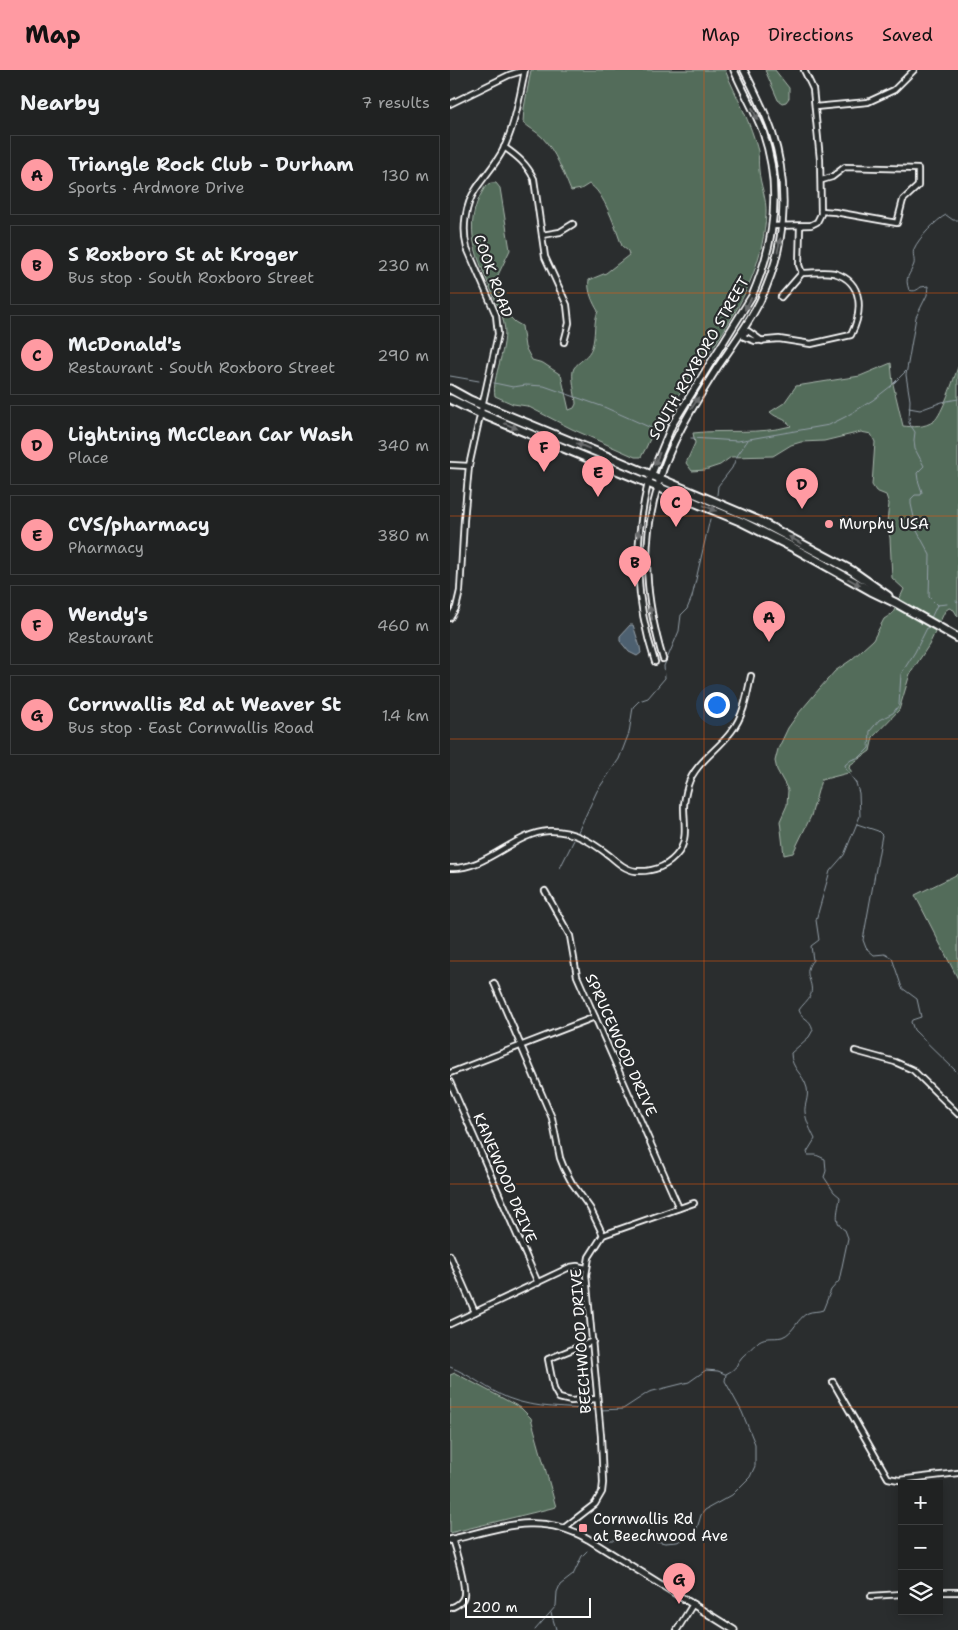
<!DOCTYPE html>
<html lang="en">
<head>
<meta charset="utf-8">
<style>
  body { margin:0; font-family:"Shantell Sans",sans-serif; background:#282a2a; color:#f1f3f6 }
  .controls { position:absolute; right:15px; bottom:15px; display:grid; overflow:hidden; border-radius:0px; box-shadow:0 2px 12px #0003 }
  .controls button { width:45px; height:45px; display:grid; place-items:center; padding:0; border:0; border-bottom:1px solid #3d3f40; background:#202222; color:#f1f3f6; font:25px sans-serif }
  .scale { position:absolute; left:15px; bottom:12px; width:126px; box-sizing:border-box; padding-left:5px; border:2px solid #fff; border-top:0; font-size:14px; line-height:18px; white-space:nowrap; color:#fff; -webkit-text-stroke:4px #2a2d2e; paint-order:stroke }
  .you { position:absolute; left:266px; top:634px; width:18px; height:18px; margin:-12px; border:4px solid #fff; border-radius:50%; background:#1a73e8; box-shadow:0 0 0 8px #1a73e833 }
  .badge { display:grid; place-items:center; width:32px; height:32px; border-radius:50%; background:#ff9aa2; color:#111; font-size:16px; font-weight:700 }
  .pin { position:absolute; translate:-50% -41px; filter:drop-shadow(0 1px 2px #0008) }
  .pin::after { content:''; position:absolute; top:26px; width:18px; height:15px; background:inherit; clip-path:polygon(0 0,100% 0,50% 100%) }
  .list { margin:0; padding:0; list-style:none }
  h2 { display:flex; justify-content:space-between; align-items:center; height:65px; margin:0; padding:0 20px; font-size:21px }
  h2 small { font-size:16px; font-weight:400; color:#a2a4a5 }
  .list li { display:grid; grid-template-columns:32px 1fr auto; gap:15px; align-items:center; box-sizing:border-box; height:80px; margin:0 10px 10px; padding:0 10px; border:1px solid #3d3f40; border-radius:0px }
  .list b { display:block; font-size:19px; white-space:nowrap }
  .list p { margin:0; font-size:16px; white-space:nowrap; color:#a2a4a5 }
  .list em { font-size:16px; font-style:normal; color:#a2a4a5 }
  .icon { flex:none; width:28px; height:28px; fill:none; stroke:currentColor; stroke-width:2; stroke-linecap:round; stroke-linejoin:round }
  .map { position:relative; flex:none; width:508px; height:1560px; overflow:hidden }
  header { display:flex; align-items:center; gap:30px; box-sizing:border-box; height:70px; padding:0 25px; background:#ff9aa2; color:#111 }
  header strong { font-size:24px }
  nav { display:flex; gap:28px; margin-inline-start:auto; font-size:18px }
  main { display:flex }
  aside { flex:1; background:#202222 }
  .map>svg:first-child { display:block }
  .green { fill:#526c5a; stroke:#a8b6ac }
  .water { fill:#4e6070; stroke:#95a0a9 }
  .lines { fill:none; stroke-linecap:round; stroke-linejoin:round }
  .stream { stroke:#95a0a9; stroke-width:1 }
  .minor-casing { stroke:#fff; stroke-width:8 }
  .tertiary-casing { stroke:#fff; stroke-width:9 }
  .primary-casing { stroke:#fff; stroke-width:11 }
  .minor { stroke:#2a2d2e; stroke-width:4.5 }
  .tertiary { stroke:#2a2d2e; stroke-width:5.5 }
  .primary { stroke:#2a2d2e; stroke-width:7 }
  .oneway { fill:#6a6c6d }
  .grid { fill:none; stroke:#e8590c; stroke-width:1; stroke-opacity:0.55 }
  .poi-dot { fill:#ff9aa2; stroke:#2a2d2e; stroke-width:2 }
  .labels { text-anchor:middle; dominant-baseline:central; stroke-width:4.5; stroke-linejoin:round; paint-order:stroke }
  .street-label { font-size:15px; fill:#fff; stroke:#2a2d2e }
  .poi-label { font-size:15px; fill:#fff; stroke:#2a2d2e; text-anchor:start }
</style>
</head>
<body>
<header>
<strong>Map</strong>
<nav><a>Map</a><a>Directions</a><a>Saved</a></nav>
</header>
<main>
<aside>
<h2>Nearby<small>7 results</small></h2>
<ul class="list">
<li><span class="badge">A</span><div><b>Triangle Rock Club - Durham</b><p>Sports · Ardmore Drive</p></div><em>130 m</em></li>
<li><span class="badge">B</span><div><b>S Roxboro St at Kroger</b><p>Bus stop · South Roxboro Street</p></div><em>230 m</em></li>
<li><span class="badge">C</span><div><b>McDonald's</b><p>Restaurant · South Roxboro Street</p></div><em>290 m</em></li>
<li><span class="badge">D</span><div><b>Lightning McClean Car Wash</b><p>Place</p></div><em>340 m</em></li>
<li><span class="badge">E</span><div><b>CVS/pharmacy</b><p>Pharmacy</p></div><em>380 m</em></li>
<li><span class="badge">F</span><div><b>Wendy's</b><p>Restaurant</p></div><em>460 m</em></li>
<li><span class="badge">G</span><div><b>Cornwallis Rd at Weaver St</b><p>Bus stop · East Cornwallis Road</p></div><em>1.4 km</em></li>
</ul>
</aside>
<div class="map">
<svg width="508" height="1560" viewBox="0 0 508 1560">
  <rect width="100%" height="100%" fill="#2a2d2e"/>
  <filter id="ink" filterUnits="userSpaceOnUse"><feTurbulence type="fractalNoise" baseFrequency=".02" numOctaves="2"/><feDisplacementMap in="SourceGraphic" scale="10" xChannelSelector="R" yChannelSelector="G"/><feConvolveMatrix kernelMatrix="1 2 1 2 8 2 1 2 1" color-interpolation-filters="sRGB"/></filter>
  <g filter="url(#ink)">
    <g class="green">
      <path d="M81,0H275C286,26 301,53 308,81C309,87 308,93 309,100C310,115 317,128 316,144C312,226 253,289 208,353C201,364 198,376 191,387H185L122,359L77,336L63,334L45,326C41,307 59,277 54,254C53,246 49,239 46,232C32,196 11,164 30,126C35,117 36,112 46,113L50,118L60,180L48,205L50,224L56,243L65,252L72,256L75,277L82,290L93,293L111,305L119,340L124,338L126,334C126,327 120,304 124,298C128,292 139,287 142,277C146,265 143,253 148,241C143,233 137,220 139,210L156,203L179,185L178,181L172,176C166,160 154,121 139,114L131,119L121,121C113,102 106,82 92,67C86,61 79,58 73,52L74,38Z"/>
      <path d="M315,0H325L339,18V28L336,32L332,33L328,30Z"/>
      <path d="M441,293L443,314L453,356C463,357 474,358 484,351C492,345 504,308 508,297V547L504,540L499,538L495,541L479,575L460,604L449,640L423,667L420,681L400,695L399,698L402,702L371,710L361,746L343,783L334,785L330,751L337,735L338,720L327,700L325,691L328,679L338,658L348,644L370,618L385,601L401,590L423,570L434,549L443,543L454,519L442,508L440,468L437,452L439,434L436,425L426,421L422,415L425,372L421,364L411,362L374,371L351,372L341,375L323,386L281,387L270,395L255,400L242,401L236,393L245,373L243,363C277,359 308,365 341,356C334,347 327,349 320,342L334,333L346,316L410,306Z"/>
      <path d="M508,804V909L465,825Z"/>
      <path d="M5,1303L71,1338L81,1348L106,1437L0,1463V1305Z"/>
    </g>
    <path class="water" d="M180,555H183L184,558L190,577L191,583L187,586L179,582L170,571V566Z"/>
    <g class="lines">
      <g class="stream">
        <path d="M0,306L29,311"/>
        <path d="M44,313L63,317L76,315L94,316L154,337L208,361"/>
        <path d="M459,338L470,340L492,332L508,329"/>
        <path d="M241,368L288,371L379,355L395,347L423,330L441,316L456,301"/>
        <path d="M267,425L268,416L282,398L287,386L298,370"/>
        <path d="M506,531L508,532"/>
        <path d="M487,535L479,527L480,485L467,461L461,434V429L465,425H471L472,422L468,410L467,403L474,396L465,379L464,370L465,362L459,353L460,330L456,305L466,247L477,225L478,216L471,217C467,220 465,222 459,220C454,206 460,206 464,194C465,190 462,183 464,179C468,169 487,149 496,145L503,150H508"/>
        <path d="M487,535L497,534"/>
        <path d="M481,548L487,535"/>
        <path d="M407,754L428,761L432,765L413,870L416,878L424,885L435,884L442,888L452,918L467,929L471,947L462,950L461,952L464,960L508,1003"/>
        <path d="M127,764L147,721L169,689L179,663L183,637L189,631L198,628L215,608L214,596L229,561L231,545L237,539L242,527L260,449"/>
        <path d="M110,798L125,768"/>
        <path d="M0,1297C21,1305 38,1320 58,1328C86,1339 117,1337 146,1340"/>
        <path d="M276,1304C289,1297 284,1297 292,1287C293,1286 308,1272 309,1271C317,1266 323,1269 332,1267C344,1263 347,1248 358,1243C362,1241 368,1242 373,1240L381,1220L389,1211L398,1168L395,1160C382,1153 389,1139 390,1127L384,1122L374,1107L376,1101L375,1089L366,1085H358L357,1082L365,1069C361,1061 356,1051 355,1042C354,1035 359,1028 357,1018C353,1003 341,999 341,983L359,967L363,960C360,947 352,950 349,940C352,935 359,930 361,924C364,910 351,904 363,890L361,876L369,870L366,850L380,801L394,785L410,746L409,723L406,713L396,699L395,695L401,690L410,687L419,678L420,661L429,650L443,643L449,635L451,604L465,582L479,554"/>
        <path d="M150,1340L173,1339L199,1322L239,1312L256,1300L268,1301L275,1304"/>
        <path d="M158,1470H202L215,1473L227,1472L245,1465L251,1445L255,1440L282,1425L300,1407L305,1396V1374L292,1342L275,1311L276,1304"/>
        <path d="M101,1543L106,1559L105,1560"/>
        <path d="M85,1560L106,1536L107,1522L110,1515L123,1505L132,1486L137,1481"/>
      </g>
      <g class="minor-casing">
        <g id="minor">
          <path d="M0,34L59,5L75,0C70,26 65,54 54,78C47,93 35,105 26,119C15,135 12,159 17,178L46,245L48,264L19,396L14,450L10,521L6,538L0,548"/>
          <path d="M365,37L418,32L444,20L464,0"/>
          <path d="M54,77C67,86 77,94 84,109L95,187L117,235L119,253L114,272"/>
          <path d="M371,141L385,142L447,153L453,130L468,116V99L395,97L382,107L372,110"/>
          <path d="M323,156L361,155L367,152L371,144L370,89L363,19L354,0"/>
          <path d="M350,156L349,195L352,203"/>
          <path d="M92,165L110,162L123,154"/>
          <path d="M292,261L294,263L298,261L312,271"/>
          <path d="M294,263V267L305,271L329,269L361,274L401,265C412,243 415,212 384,203C375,201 362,203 352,203L331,227"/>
          <path d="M0,395L19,396"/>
          <path d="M198,413C183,476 185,530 205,592"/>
          <path d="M208,416C190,476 196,531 213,589"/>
          <path d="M0,798C37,800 63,763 99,761C123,760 142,772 160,786C168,793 176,800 186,801C203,802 219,796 229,782C238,769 234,752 234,737C234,730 236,722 238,715C245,693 268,680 281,662C294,646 297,625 301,606"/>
          <path d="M95,821L120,866L127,906L229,1138"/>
          <path d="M44,913L102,1048L110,1088L114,1098L122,1113L140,1138L153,1165"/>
          <path d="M405,981L445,992L463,1000L508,1044"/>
          <path d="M0,1003L145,947"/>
          <path d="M0,1012L88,1213"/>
          <path d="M0,1185L25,1242"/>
          <path d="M0,1254L120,1197L127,1196L136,1198"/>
          <path d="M143,1271L98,1289L104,1319L109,1328L121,1331L147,1329"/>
          <path d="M383,1312L438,1408L449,1410L508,1403"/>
          <path d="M114,1458L145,1434L152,1422L153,1413L151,1366L136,1205L139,1187L153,1165L244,1133"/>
          <path d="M489,1522H508"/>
          <path d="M421,1526L452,1524"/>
          <path d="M0,1538C6,1536 13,1532 14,1525C16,1513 6,1482 2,1469"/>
          <path d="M227,1560L243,1534"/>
        </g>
      </g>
      <g class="tertiary-casing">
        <g id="tertiary">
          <path d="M209,412C221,370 244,335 267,298C282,276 298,255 310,231C336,179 340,117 322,62C315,41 304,20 294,0"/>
          <path d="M198,413L222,355L302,226C325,173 332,118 313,62C305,41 293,21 284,0"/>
          <path d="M0,1470C50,1458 89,1441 138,1469L284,1560"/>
        </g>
      </g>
      <g class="primary-casing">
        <g id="primary">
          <path d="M0,319L20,330L166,390L307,450L401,500L438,526"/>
          <path d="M0,329L22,340L292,452L344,478L421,521L446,533L508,568"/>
        </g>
      </g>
      <use href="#minor" class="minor"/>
      <use href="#tertiary" class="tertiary"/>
      <use href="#primary" class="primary"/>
    </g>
    <defs><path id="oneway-solid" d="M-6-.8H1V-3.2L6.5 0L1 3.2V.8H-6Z" transform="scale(1.25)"/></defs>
    <g class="oneway">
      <use href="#oneway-solid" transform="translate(305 44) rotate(65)"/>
      <use href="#oneway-solid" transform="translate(329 175) rotate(-78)"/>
      <use href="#oneway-solid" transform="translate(298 234) rotate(119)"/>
      <use href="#oneway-solid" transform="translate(245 333) rotate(-58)"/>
      <use href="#oneway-solid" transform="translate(61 356) rotate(23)"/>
      <use href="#oneway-solid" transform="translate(133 376) rotate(-157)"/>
      <use href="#oneway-solid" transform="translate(207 389) rotate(112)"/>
      <use href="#oneway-solid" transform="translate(260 438) rotate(23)"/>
      <use href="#oneway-solid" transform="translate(189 461) rotate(96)"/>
      <use href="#oneway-solid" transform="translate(345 470) rotate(-151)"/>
      <use href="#oneway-solid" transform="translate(404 512) rotate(29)"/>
      <use href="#oneway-solid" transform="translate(201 543) rotate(-101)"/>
    </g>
  </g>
  <path class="grid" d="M254,0V1560M0,223H508M0,446H508M0,669H508M0,891H508M0,1114H508M0,1337H508"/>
  <g class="poi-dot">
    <circle cx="379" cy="454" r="5"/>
    <rect x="128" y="1453" width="10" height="10" rx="2.5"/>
  </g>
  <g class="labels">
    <g class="street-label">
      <text transform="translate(43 206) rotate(70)">COOK ROAD</text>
      <text transform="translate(249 288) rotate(-60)">SOUTH ROXBORO STREET</text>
      <text transform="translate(171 975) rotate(66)">SPRUCEWOOD DRIVE</text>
      <text transform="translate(55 1108) rotate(67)">KANEWOOD DRIVE</text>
      <text transform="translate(131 1271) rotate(-94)">BEECHWOOD DRIVE</text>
    </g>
    <g class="poi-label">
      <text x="389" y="454">Murphy USA</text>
      <text x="143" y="1449">Cornwallis Rd<tspan x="143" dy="17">at Beechwood Ave</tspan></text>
    </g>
  </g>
</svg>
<div class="controls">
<button>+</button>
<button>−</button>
<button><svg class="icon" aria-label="layers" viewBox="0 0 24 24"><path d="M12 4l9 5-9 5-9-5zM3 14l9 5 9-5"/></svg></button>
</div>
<div class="scale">200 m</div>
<div class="you"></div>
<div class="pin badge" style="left:319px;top:572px">A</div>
<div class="pin badge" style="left:185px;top:517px">B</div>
<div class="pin badge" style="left:226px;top:457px">C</div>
<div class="pin badge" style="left:352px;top:439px">D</div>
<div class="pin badge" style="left:148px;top:427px">E</div>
<div class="pin badge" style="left:94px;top:402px">F</div>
<div class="pin badge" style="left:229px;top:1534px">G</div>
</div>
</main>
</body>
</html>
